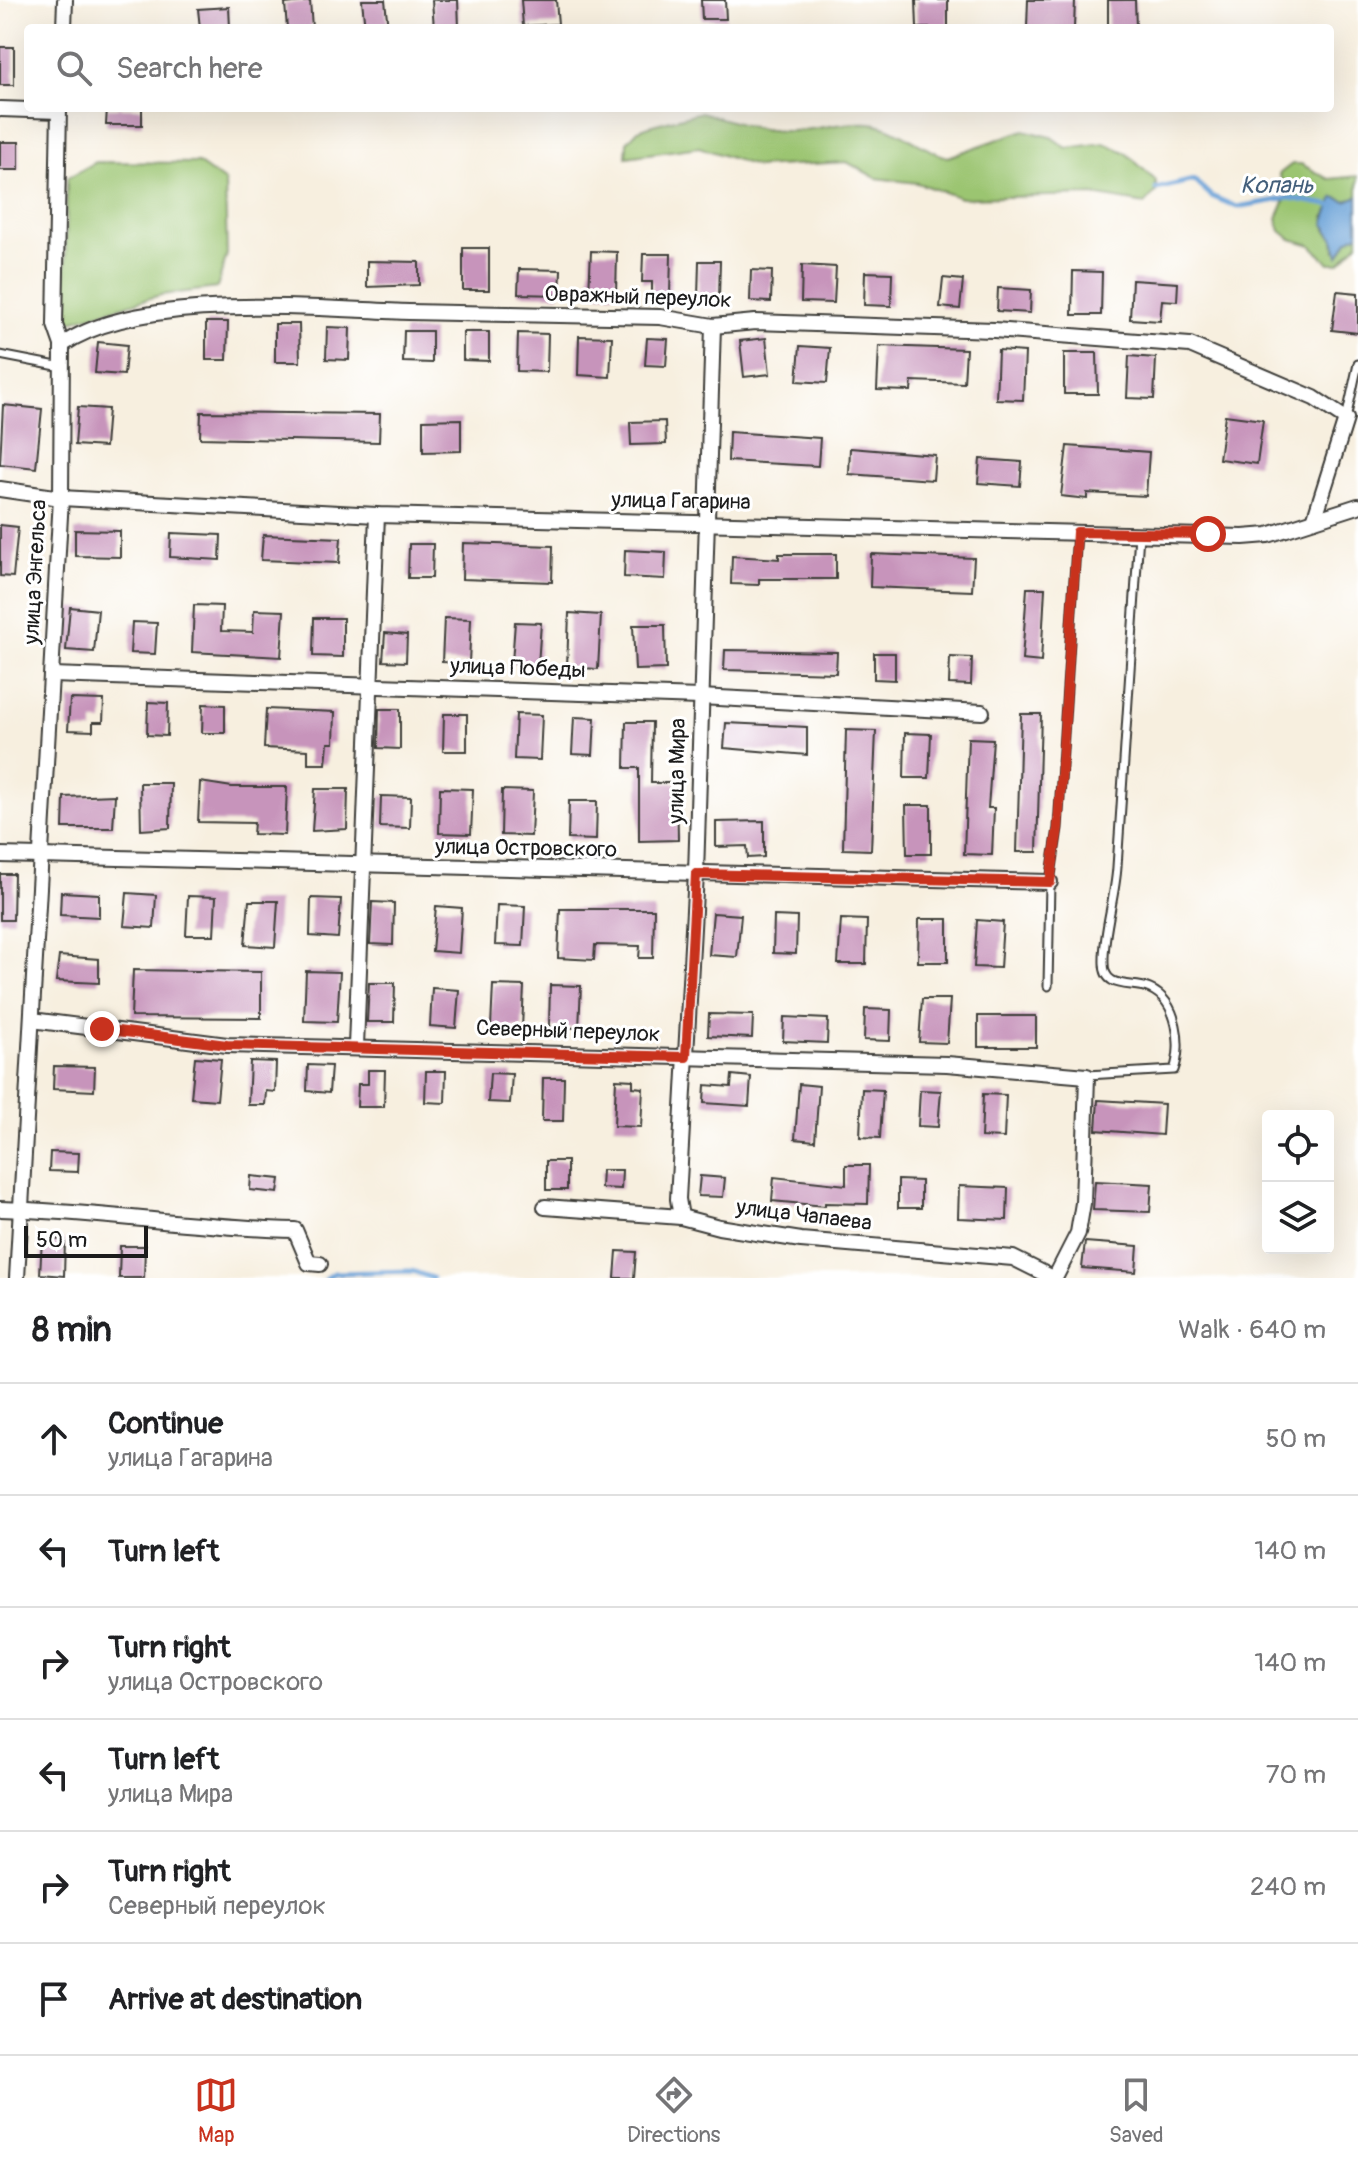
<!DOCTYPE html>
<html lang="en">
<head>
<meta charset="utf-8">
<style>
  body { margin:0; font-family:Pangolin,sans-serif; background:#f6f6f6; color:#202124 }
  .controls { position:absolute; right:24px; bottom:24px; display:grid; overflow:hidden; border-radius:8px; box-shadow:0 8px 32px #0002 }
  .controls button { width:72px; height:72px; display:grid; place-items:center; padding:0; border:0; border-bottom:2px solid #e0e0e0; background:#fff; color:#202124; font:40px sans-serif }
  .scale { position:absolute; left:24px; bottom:20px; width:124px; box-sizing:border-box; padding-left:8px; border:4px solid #1c1c1c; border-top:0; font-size:22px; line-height:28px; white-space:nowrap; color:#1c1c1c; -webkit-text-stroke:6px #fff; paint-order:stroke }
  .stop { position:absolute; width:24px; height:24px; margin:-18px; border:6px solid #c8321e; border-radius:50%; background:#fff }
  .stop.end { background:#c8321e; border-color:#fff; box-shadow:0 2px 8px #0008 }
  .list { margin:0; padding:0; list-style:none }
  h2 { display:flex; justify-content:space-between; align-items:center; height:104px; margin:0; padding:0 32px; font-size:34px }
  h2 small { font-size:26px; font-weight:400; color:#757577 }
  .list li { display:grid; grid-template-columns:52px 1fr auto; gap:24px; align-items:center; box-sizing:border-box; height:112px; padding:0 32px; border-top:2px solid #e0e0e0 }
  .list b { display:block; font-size:30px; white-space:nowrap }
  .list p { margin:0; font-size:26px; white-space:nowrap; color:#757577 }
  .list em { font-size:26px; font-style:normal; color:#757577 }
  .icon { flex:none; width:44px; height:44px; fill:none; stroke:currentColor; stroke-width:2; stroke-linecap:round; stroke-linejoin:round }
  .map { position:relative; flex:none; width:1358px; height:1278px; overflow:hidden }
  .search { position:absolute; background:#fff; box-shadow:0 8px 32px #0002; left:24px; right:24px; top:24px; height:88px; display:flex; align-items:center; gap:20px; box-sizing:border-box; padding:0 28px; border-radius:8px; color:#757577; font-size:30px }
  .sheet { height:776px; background:#fff }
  nav { display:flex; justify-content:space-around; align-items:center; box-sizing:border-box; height:112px; border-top:2px solid #e0e0e0; background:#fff; font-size:22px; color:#757577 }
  nav a { display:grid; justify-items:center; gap:4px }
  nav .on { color:#c8321e }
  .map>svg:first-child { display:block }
  .green { fill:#9bc571; stroke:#5c7046; stroke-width:2 }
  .water { fill:#69a1d7; stroke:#425e7a; stroke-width:2 }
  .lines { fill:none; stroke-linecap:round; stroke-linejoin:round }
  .stream { stroke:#69a1d7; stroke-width:5 }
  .building { fill:#c794bb }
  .service-casing { stroke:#3d3c39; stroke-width:11 }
  .minor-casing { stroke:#3d3c39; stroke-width:18 }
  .service { stroke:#fff; stroke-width:7 }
  .minor { stroke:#fff; stroke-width:14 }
  .route { stroke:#c8321e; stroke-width:10 }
  .labels { text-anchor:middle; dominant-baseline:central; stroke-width:6; stroke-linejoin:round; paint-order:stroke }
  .street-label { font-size:22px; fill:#1c1c1c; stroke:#fff }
  .water-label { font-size:24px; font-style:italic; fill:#425e7a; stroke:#fff }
</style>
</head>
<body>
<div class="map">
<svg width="1358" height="1278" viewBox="0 0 1358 1278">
  <rect width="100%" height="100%" fill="#fff"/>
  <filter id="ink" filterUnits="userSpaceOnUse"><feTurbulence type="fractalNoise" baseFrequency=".0125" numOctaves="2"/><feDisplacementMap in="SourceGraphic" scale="16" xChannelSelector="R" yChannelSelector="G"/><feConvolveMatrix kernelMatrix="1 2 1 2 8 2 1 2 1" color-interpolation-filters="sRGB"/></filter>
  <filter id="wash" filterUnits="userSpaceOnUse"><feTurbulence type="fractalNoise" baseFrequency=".006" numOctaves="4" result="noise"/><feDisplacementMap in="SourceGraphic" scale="32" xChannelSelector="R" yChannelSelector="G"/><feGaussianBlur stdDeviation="1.8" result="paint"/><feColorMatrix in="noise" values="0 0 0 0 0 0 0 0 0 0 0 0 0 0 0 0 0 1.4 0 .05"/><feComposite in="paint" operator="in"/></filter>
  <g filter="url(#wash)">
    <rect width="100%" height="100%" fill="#f7efdf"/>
    <g class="green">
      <path d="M701,112C732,121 759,132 791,131C817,130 843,121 870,123C899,126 920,150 948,157L1024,130L1051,137L1067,148L1104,143L1125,152L1156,181V192L1145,204L1093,195L961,198L917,183L876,178L847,162L757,167L699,147L626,157L627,142L638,130L652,125Z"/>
      <path d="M96,162L198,163L225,182L227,254L217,288L161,295L72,321L65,317L67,178Z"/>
      <path d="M1292,164H1301L1329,179L1358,176V196L1346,201L1338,198L1325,216L1326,230L1334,239L1335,250L1341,253L1348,240L1358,234V243L1339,263H1329L1311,245L1291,239L1281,231L1277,218L1288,193L1279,174Z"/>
    </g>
    <path class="water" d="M1358,196V234L1348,240L1339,256L1334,239L1324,224L1334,197L1346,201Z"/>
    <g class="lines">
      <g class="stream">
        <path d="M1156,189L1194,180L1211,196L1237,207L1289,198L1334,206"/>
        <path d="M326,1278L334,1273L412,1271L432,1278"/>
      </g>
    </g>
    <g id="blocks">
      <g class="building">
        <path d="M362,0H385L388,28H365Z"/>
        <path d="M432,0H458L459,28H434Z"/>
        <path d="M521,0H556L558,24L523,26Z"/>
        <path d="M701,0H725L726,19H702Z"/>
        <path d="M916,0H948V28H917Z"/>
        <path d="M1028,0H1075L1074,28H1027Z"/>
        <path d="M1108,0H1135L1136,28H1108Z"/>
        <path d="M310,1L312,28H287L285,4Z"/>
        <path d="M229,7L230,28H200L198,9Z"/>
        <rect x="0" y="47" width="14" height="38"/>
        <path d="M107,108H142V125H106Z"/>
        <rect x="0" y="142" width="19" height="28"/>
        <rect x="463" y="248" width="26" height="42"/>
        <path d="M591,251L617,252L616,294H589Z"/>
        <path d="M643,254H671L670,295H652V282H642Z"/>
        <path d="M367,261L419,262V285L367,287Z"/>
        <path d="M699,261H720L719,298L698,297Z"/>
        <path d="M802,265L836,267L834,303L801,302Z"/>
        <path d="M519,269L561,270L560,295L518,294Z"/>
        <path d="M751,270L772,271L771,302L750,301Z"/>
        <path d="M1073,271L1102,272L1101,315H1072Z"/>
        <path d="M865,272L892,273L891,306L864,305Z"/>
        <path d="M943,278L963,280L960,309L940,307Z"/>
        <path d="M1132,280L1178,283L1177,301L1162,300L1160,321L1130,319Z"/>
        <path d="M998,288L1031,290L1030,313L997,311Z"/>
        <path d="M1337,291L1358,293V333L1332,330Z"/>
        <path d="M206,322H228L227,360H206Z"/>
        <path d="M275,324H299L300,362H275Z"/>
        <path d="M327,327L350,328L349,360L326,359Z"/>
        <path d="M404,331H432V363L403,362Z"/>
        <path d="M463,332H489V361L463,360Z"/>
        <path d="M518,333L548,334L547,372L517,371Z"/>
        <path d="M579,336L612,337L610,377L578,375Z"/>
        <path d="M647,338L668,339L666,366L645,365Z"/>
        <path d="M766,338L770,374L744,377L740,341Z"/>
        <path d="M98,342L127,345L124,375L95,373Z"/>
        <path d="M800,346L830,348L827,383L797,381Z"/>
        <path d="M879,346L966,349L964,383L912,381L911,391L877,390Z"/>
        <path d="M998,350L1025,352L1023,400L996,399Z"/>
        <path d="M1064,353H1097L1098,394H1064Z"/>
        <path d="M1129,356L1156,358L1154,399L1127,398Z"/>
        <path d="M3,405L42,409L36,468L0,464Z"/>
        <path d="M78,407L108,409L105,447L75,445Z"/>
        <path d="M201,412L380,414L379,442L200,438Z"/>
        <path d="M1225,415L1263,420L1257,464L1219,459Z"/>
        <path d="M461,419V451L423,452V420Z"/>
        <path d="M665,421L666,444L631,445L630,422Z"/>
        <path d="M729,432L820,438L818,466L728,461Z"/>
        <path d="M1067,446L1149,452L1146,496L1087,493V499L1061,496Z"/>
        <path d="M850,448L935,455L933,480L849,474Z"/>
        <path d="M980,459L1022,462L1020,486L978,483Z"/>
        <path d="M0,525L18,527L13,577L0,576Z"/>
        <path d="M75,530L120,531V557L75,556Z"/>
        <path d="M171,533L221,535L220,560L170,557Z"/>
        <path d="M263,535L341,538L339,563L261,560Z"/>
        <path d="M463,543L553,546L552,582L462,579Z"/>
        <path d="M409,544H433L432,578H408Z"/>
        <path d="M625,550L666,552L665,579L624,577Z"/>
        <path d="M779,554H836V579H759V585L731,584L732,556L779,559Z"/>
        <path d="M871,554L974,558L972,591L870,587Z"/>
        <path d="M1027,588H1045L1041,662L1022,660Z"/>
        <path d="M194,605L222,606L221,631L253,632L254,610L284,611L281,657L192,652Z"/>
        <path d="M70,607L98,610L94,652L66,650Z"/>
        <path d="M569,613L601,615L598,669L567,667Z"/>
        <path d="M314,618H343V657L313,656Z"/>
        <path d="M444,618L471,619L469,663L442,662Z"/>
        <path d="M132,622L157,623L155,654L130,653Z"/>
        <path d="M515,622L541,623L538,665L512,663Z"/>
        <path d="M633,625H665L666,669L635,670Z"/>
        <path d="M385,633L407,635L406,662L383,661Z"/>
        <path d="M725,650L837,652L836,673L724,670Z"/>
        <path d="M874,653H895V680L874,679Z"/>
        <path d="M950,657L972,658L971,685L949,684Z"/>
        <path d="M70,699L104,700L103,722H93V731L68,730Z"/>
        <path d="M148,702L168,703L167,736L147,735Z"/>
        <path d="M203,704L225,705V733H202Z"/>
        <path d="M266,709L335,712L334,743H328L326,764H308V750L264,748Z"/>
        <path d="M379,709H400V749L378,748Z"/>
        <path d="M444,714H467V751H443Z"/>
        <path d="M516,714L542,715L540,760L514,759Z"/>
        <path d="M1021,714H1041L1037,852H1017Z"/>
        <path d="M574,717L595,718L593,755L572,754Z"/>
        <path d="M626,722H652L651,783H677L678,840L639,841V768H625Z"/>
        <path d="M726,723L807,727V755L724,748Z"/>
        <path d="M846,730L876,731L871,850L843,849Z"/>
        <path d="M905,733L931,734L929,778H904Z"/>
        <path d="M968,738L993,739L988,808H994L992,855L964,854Z"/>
        <path d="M200,782L232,787H287L285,835L253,834L254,823L198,822Z"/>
        <path d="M140,783H171L170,828L141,830Z"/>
        <path d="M440,788L473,789L471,834L439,833Z"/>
        <path d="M315,789H348L347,829L312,831Z"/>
        <path d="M502,790L533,791L531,836L501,835Z"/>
        <path d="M115,795L113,828H63L64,797Z"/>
        <path d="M381,796L411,797L410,828L380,827Z"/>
        <path d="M569,801H597L596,840L568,839Z"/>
        <path d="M906,805H931V854H907Z"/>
        <path d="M764,821V857L748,858L747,846L716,847V822Z"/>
        <path d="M0,874H14L13,920H0Z"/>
        <path d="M61,892L99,894V917L60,915Z"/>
        <path d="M127,893L156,895L154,928L124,926Z"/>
        <path d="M188,896L216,897L214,935H186Z"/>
        <path d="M311,898L341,899L338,938L310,936Z"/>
        <path d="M249,901H278L275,947L245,945Z"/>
        <path d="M372,902L394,903L393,945L370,944Z"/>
        <path d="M497,905L525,906L523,946L495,945Z"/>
        <path d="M436,906L462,908L459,953L432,951Z"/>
        <path d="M560,909H654L653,958H639L640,946L595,945L594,960L558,958Z"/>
        <path d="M713,913L741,915L737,957L709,955Z"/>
        <path d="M774,916L797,917L796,954L773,953Z"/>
        <path d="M841,919L867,920L866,964H838Z"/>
        <path d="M919,919H948V962H918Z"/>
        <path d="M977,920L1003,922L1000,968L974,967Z"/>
        <path d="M59,956L99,959V983L56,981Z"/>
        <path d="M133,970L261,972V1018L131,1017Z"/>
        <path d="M306,971L340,972L337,1022L304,1021Z"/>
        <path d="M369,983H395L394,1022H367Z"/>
        <path d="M493,985L524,986L522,1028L491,1027Z"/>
        <path d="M550,985L581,986L579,1028L549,1027Z"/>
        <path d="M432,988L459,990L456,1028L430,1026Z"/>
        <path d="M922,999H950L947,1043L919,1042Z"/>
        <path d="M865,1009L891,1010L890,1041L864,1040Z"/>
        <path d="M709,1014L753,1015L752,1038L708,1036Z"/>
        <rect x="978" y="1016" width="58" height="31"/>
        <path d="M784,1017L828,1019L827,1043L783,1041Z"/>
        <path d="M195,1057L221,1059L217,1100L191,1098Z"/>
        <path d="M250,1061L276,1062L275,1092L266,1091L265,1105H248Z"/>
        <path d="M308,1065L331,1066L329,1093L307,1091Z"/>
        <path d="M54,1066L95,1067L94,1091L53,1089Z"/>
        <path d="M368,1070H385L384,1107H357L358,1084H368Z"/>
        <path d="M426,1071H446L445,1103L425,1102Z"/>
        <path d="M490,1073L512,1074L510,1103L488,1102Z"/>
        <path d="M732,1075L751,1077L749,1106L704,1103L705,1085L731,1087Z"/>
        <path d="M543,1078H564L563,1121H542Z"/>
        <path d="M616,1079L633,1080V1087L643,1088L641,1127L614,1126Z"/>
        <path d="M799,1084L819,1086L815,1141L795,1139Z"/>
        <path d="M862,1089L883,1090L880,1138L860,1137Z"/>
        <path d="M920,1090L941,1091L938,1127L918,1126Z"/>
        <path d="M983,1094L1006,1095L1004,1138L981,1137Z"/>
        <path d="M1098,1100L1164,1104L1162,1135L1096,1130Z"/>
        <path d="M50,1152L79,1153L78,1172L49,1171Z"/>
        <rect x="546" y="1161" width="21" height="29"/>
        <path d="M846,1165H869L868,1204L825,1203V1206L772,1201L774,1177L846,1185Z"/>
        <path d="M602,1170H622L621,1189L601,1188Z"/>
        <path d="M251,1176L280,1179L278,1193L250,1190Z"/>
        <path d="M700,1176L725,1178L723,1197L698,1196Z"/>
        <path d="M898,1180L921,1181V1208H898Z"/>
        <path d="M1095,1181L1152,1184L1150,1212L1093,1210Z"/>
        <path d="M959,1186L1008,1188L1007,1220L958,1218Z"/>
        <path d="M42,1239L65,1240L64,1276L40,1274Z"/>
        <path d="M1085,1242L1138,1246L1136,1272L1082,1268Z"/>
        <path d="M120,1246H145L144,1278H119Z"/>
        <path d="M617,1251L636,1252L634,1278H615Z"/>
      </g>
    </g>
  </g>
  <g filter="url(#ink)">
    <use href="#blocks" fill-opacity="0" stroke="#3d3c39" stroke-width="2"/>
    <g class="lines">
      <g class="service-casing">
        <g id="service">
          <path d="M0,355L62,367"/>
          <path d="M1346,419L1358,364"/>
          <path d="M1048,986L1050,882L1058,828L1077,532"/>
          <path d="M1087,1075L1174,1070C1183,1046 1178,1001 1150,989C1132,981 1104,991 1104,963C1103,932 1115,899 1117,867C1124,756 1132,645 1139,534"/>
        </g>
      </g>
      <g class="minor-casing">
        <g id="minor">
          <path d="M64,28L65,0"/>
          <path d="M0,109L59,111"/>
          <path d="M62,345C140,291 315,309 409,312C493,314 576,315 660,317L713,326L755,322L994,330L1190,345L1314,398L1346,419L1314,520"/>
          <path d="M0,489L61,498L377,515L1243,537L1268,535L1358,506"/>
          <path d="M52,675L700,697L982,712"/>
          <path d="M0,855L1050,882"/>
          <path d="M32,1020L227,1045L947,1064L1087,1076L1083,1203L1078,1233L1055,1278"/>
          <path d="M356,1046L377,515"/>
          <path d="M545,1207L681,1217L719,1227L801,1240L1013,1258L1053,1278"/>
          <path d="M0,1209C99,1211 196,1228 295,1230L309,1263L320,1264"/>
          <path d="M681,1217L678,1199L696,874L713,326"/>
          <path d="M17,1278L61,498L62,345L55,325L59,108"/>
        </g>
      </g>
      <use href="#service" class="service"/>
      <use href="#minor" class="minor"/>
    </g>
  </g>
  <g class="lines" filter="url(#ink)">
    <path class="route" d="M102,1029L227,1045L686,1057L696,874L1050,882L1058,828L1077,532L1208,534"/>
  </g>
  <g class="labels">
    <g class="street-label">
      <text transform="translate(638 297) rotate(2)">Овражный переулок</text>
      <text transform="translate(681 501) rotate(1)">улица Гагарина</text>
      <text transform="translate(35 572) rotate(-87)">улица Энгельса</text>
      <text transform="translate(518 668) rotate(2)">улица Победы</text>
      <text transform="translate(677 771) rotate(-89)">улица Мира</text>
      <text transform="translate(526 848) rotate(1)">улица Островского</text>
      <text transform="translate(568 1031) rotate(2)">Северный переулок</text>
      <text transform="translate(804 1215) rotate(7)">улица Чапаева</text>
    </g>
    <g class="water-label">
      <text x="1277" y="185">Копань</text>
    </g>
  </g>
</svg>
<div class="controls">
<button><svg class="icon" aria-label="locate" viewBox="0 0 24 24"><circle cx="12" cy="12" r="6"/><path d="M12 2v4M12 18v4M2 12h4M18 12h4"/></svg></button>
<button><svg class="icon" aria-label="layers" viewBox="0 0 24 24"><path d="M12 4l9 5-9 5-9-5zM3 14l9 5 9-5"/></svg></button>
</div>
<div class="scale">50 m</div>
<div class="stop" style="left:1208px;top:534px"></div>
<div class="stop end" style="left:102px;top:1029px"></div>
<div class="search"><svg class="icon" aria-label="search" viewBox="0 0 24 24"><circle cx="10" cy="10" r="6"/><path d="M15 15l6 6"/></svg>Search here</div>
</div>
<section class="sheet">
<h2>8 min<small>Walk · 640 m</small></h2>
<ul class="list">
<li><svg class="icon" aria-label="ahead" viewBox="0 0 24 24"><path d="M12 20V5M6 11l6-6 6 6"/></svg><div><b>Continue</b><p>улица Гагарина</p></div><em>50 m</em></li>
<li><svg class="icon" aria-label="left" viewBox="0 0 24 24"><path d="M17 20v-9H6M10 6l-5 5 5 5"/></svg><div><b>Turn left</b></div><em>140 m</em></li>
<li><svg class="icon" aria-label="right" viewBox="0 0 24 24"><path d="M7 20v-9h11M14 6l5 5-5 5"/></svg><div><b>Turn right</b><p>улица Островского</p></div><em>140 m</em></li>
<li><svg class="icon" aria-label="left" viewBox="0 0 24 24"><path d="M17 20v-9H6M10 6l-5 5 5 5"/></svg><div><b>Turn left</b><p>улица Мира</p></div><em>70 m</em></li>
<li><svg class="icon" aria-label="right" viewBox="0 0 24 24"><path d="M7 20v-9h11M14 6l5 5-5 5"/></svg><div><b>Turn right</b><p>Северный переулок</p></div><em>240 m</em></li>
<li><svg class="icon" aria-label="arrive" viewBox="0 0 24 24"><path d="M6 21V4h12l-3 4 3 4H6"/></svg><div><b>Arrive at destination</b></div></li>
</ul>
</section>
<nav>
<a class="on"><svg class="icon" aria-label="map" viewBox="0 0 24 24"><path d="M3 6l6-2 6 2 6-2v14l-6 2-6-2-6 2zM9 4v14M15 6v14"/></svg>Map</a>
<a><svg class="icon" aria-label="directions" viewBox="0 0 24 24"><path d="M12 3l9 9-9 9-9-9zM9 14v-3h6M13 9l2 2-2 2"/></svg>Directions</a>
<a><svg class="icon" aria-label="saved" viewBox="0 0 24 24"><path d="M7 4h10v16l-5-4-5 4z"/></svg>Saved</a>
</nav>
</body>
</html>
